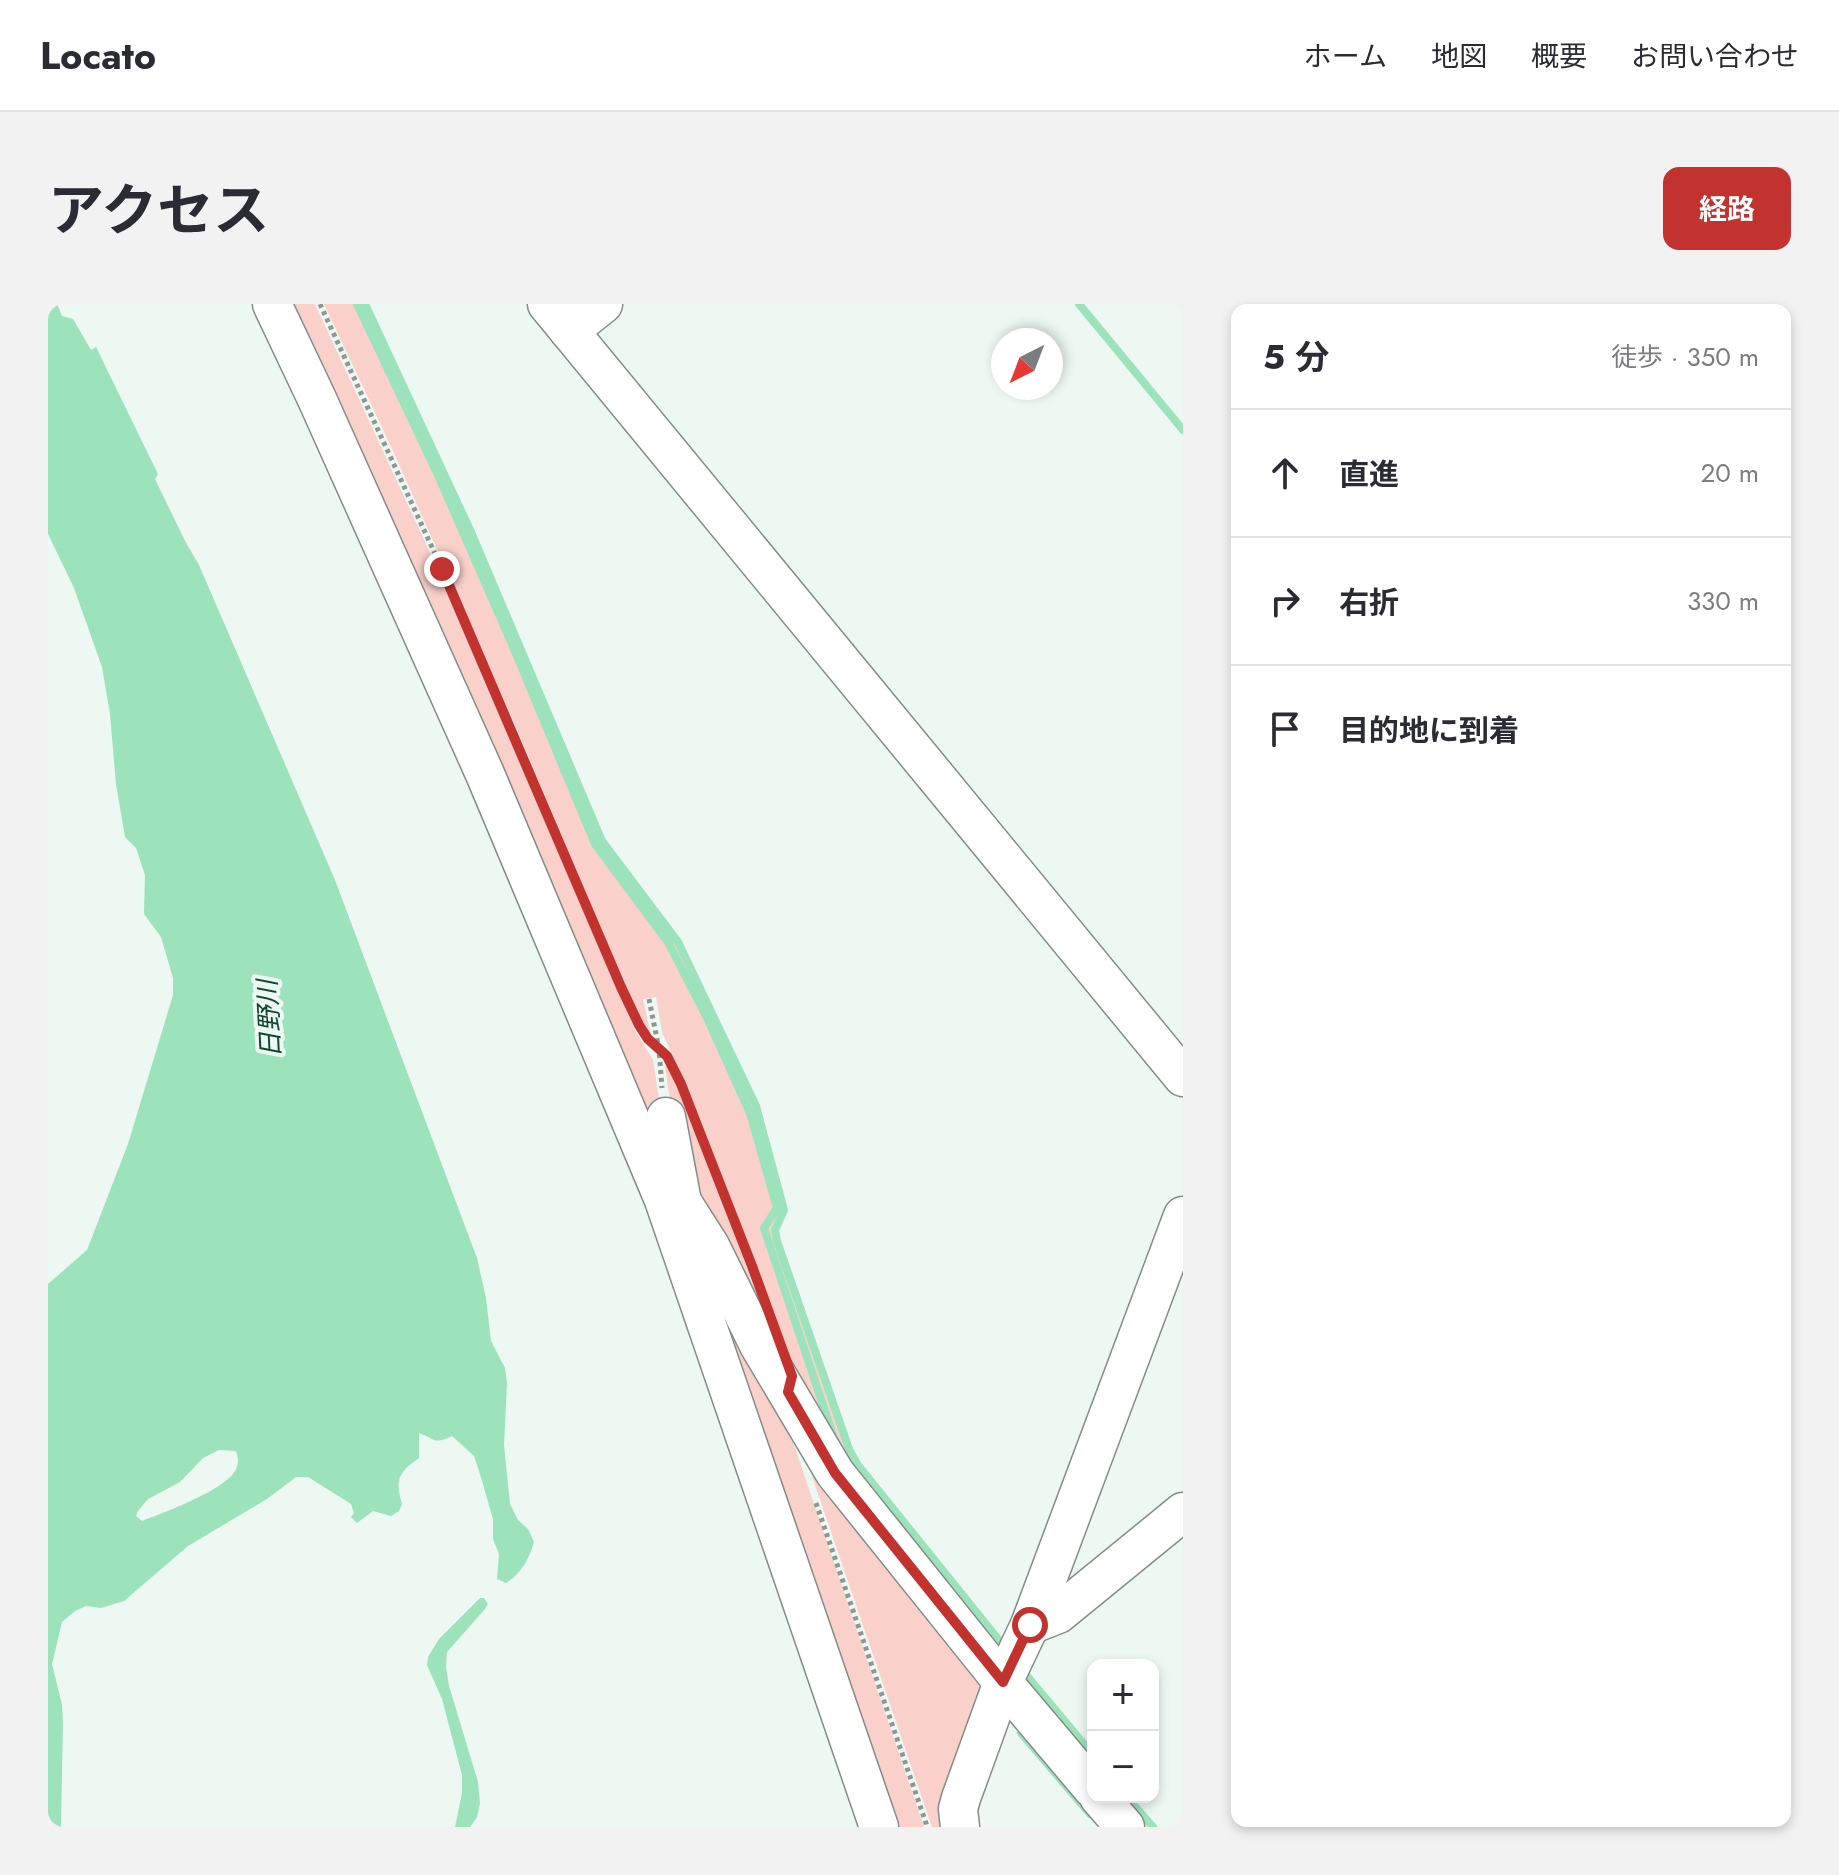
<!DOCTYPE html>
<html lang="ja">
<head>
<meta charset="utf-8">
<style>
  body { margin:0; font-family:Jost,"Noto Sans JP",sans-serif; background:#f2f2f3; color:#2b2b33 }
  .controls { position:absolute; right:24px; bottom:24px; display:grid; overflow:hidden; border-radius:16px; box-shadow:0 4px 12px #0003 }
  .controls button { width:72px; height:72px; display:grid; place-items:center; padding:0; border:0; border-bottom:2px solid #e1e1e2; background:#fff; color:#2b2b33; font:40px sans-serif }
  .compass { position:absolute; left:943px; top:24px; width:72px; height:72px; border-radius:50%; background:#fff; box-shadow:0 4px 12px #0003; rotate:222deg }
  .stop { position:absolute; width:24px; height:24px; margin:-18px; border:6px solid #c2332f; border-radius:50%; background:#fff }
  .stop.end { background:#c2332f; border-color:#fff; box-shadow:0 2px 8px #0008 }
  .list { margin:0; padding:0; list-style:none }
  h2 { display:flex; justify-content:space-between; align-items:center; height:104px; margin:0; padding:0 32px; font-size:34px }
  h2 small { font-size:26px; font-weight:400; color:#7c7c81 }
  .list li { display:grid; grid-template-columns:52px 1fr auto; gap:24px; align-items:center; box-sizing:border-box; height:128px; padding:0 32px; border-top:2px solid #e1e1e2 }
  .list b { display:block; font-size:30px; white-space:nowrap }
  .list em { font-size:26px; font-style:normal; color:#7c7c81 }
  .icon { flex:none; width:44px; height:44px; fill:none; stroke:currentColor; stroke-width:2; stroke-linecap:round; stroke-linejoin:round }
  .map { position:relative; flex:none; width:1135px; height:1523px; overflow:hidden; border-radius:16px }
  header { display:flex; align-items:center; gap:48px; box-sizing:border-box; height:112px; padding:0 40px; background:#fff; border-bottom:2px solid #e1e1e2 }
  header strong { font-size:38px }
  nav { display:flex; gap:44px; margin-inline-start:auto; font-size:28px }
  .intro { display:flex; align-items:center; justify-content:space-between; box-sizing:border-box; height:192px; padding:0 48px }
  h1 { margin:0; font-size:56px }
  .button { padding:20px 36px; border-radius:16px; background:#c2332f; color:#fff; font-size:28px; font-weight:700 }
  main { display:flex; gap:48px; padding:0 48px }
  aside { flex:1; background:#fff; border-radius:16px; box-shadow:0 4px 12px #0003 }
  .map>svg:first-child { display:block }
  .green { fill:#fad0cb }
  .water { fill:#9ce2bb; fill-rule:evenodd }
  .lines { fill:none; stroke-linecap:round; stroke-linejoin:round }
  .stream { stroke:#9ce2bb; stroke-width:8 }
  .minor-casing { stroke:#828d86; stroke-width:41 }
  .path { stroke:#8e9792; stroke-width:5; stroke-dasharray:4 4; stroke-linecap:butt }
  .minor { stroke:#fff; stroke-width:38 }
  .route { stroke:#c2332f; stroke-width:10 }
  .labels { text-anchor:middle; dominant-baseline:central; stroke-width:8; stroke-linejoin:round; paint-order:stroke }
  .water-label { font-size:26px; font-style:italic; fill:#0f462e; stroke:#ecf8f1 }
</style>
</head>
<body>
<header>
<strong>Locato</strong>
<nav><a>ホーム</a><a>地図</a><a>概要</a><a>お問い合わせ</a></nav>
</header>
<div class="intro"><h1>アクセス</h1><a class="button">経路</a></div>
<main>
<div class="map">
<svg width="1135" height="1523" viewBox="0 0 1135 1523">
  <rect width="100%" height="100%" fill="#ecf8f1"/>
  <g class="green">
    <path d="M233,0H267L379,242L588,728L605,756L623,873Z"/>
    <path d="M276,0H314L362,98L435,260L552,538L628,638L691,769L706,802L733,901L734,907L725,926L728,939L800,1146L808,1160L956,1345H945L760,1109L694,924L652,814L614,728L608,693L595,695L603,731L585,700L467,421L345,147Z"/>
    <path d="M619,761L654,842L736,1065L646,900L623,804L617,762Z"/>
    <path d="M638,927L732,1100L876,1523H843Z"/>
    <path d="M753,1140L941,1375L907,1523H884Z"/>
  </g>
  <g class="water">
    <path d="M0,0H9L14,12L25,15L43,46L48,43L110,170L107,175L137,237L151,261L287,576L429,954L438,994L443,1037L457,1064L459,1079L456,1141L462,1200L470,1216L480,1225L486,1238C481,1255 474,1269 458,1279L449,1275L451,1250L445,1235V1215L432,1170L426,1152L404,1132C386,1141 387,1135 371,1129V1154C350,1169 347,1175 354,1200L351,1207L343,1212L325,1207L309,1219L303,1213L306,1209L303,1200L260,1173H248L219,1195L140,1242L76,1297L53,1304L38,1302L27,1307L14,1318L4,1360L14,1401L15,1419L13,1523H0V980L39,946L80,840L125,691V674L113,633L96,610L97,571L88,544L77,533L68,480L62,410L54,363L26,284L0,230ZM171,1146L188,1147C190,1153 191,1159 188,1165C180,1185 115,1209 94,1217L88,1212L90,1207L100,1195L132,1178L155,1154Z"/>
    <path d="M432,1294H436L440,1300L437,1305L399,1348L398,1363L401,1382L430,1478L432,1499L429,1513L422,1523H407L414,1489V1471L394,1395L379,1361L380,1353L391,1335Z"/>
  </g>
  <g class="lines">
    <g class="stream">
      <path d="M309,0L389,169L466,345L547,540L620,638L660,716L702,809L729,904L716,924L786,1134"/>
      <path d="M317,0L423,228L554,537L630,638L708,802L736,906L727,926L729,937L801,1145L809,1160L950,1335"/>
      <path d="M1031,0L1135,126"/>
      <path d="M974,1366L1045,1451"/>
      <path d="M973,1429L1042,1510"/>
      <path d="M1079,1493L1105,1523"/>
    </g>
    <g class="minor-casing">
      <g id="minor">
        <path d="M224,0L269,95L437,470L616,896L831,1523"/>
        <path d="M499,0L1135,773"/>
        <path d="M521,27L555,0"/>
        <path d="M618,813L634,898"/>
        <path d="M624,897L634,898L662,942L711,1041L787,1169L953,1376L1045,1485"/>
        <path d="M982,1321L1010,1310L1135,1208"/>
        <path d="M1051,1493L1077,1523"/>
        <path d="M912,1523L910,1505L913,1494L955,1378L982,1321L1135,912"/>
      </g>
    </g>
    <g class="path">
      <path d="M272,0L394,265L573,683L591,721L600,735L619,752L637,789"/>
      <path d="M601,695L611,745L614,784"/>
      <path d="M658,843L688,920"/>
      <path d="M768,1199L879,1522"/>
    </g>
    <use href="#minor" class="minor"/>
  </g>
  <g class="lines">
    <path class="route" d="M394,265L573,683L591,721L600,735L619,752L633,780L704,962L744,1072L740,1088L787,1169L955,1378L982,1321"/>
  </g>
  <g class="labels">
    <g class="water-label">
      <text transform="translate(221 715) rotate(-93)">日野川</text>
    </g>
  </g>
</svg>
<div class="controls">
<button>+</button>
<button>−</button>
</div>
<svg class="compass" viewBox="-18 -18 36 36"><path d="M0-13l5 13h-10z" fill="#e53935"/><path d="M0 13l5-13h-10z" fill="#7c7c81"/></svg>
<div class="stop" style="left:982px;top:1321px"></div>
<div class="stop end" style="left:394px;top:265px"></div>
</div>
<aside>
<h2>5 分<small>徒歩 · 350 m</small></h2>
<ul class="list">
<li><svg class="icon" aria-label="ahead" viewBox="0 0 24 24"><path d="M12 20V5M6 11l6-6 6 6"/></svg><div><b>直進</b></div><em>20 m</em></li>
<li><svg class="icon" aria-label="right" viewBox="0 0 24 24"><path d="M7 20v-9h11M14 6l5 5-5 5"/></svg><div><b>右折</b></div><em>330 m</em></li>
<li><svg class="icon" aria-label="arrive" viewBox="0 0 24 24"><path d="M6 21V4h12l-3 4 3 4H6"/></svg><div><b>目的地に到着</b></div></li>
</ul>
</aside>
</main>
</body>
</html>
